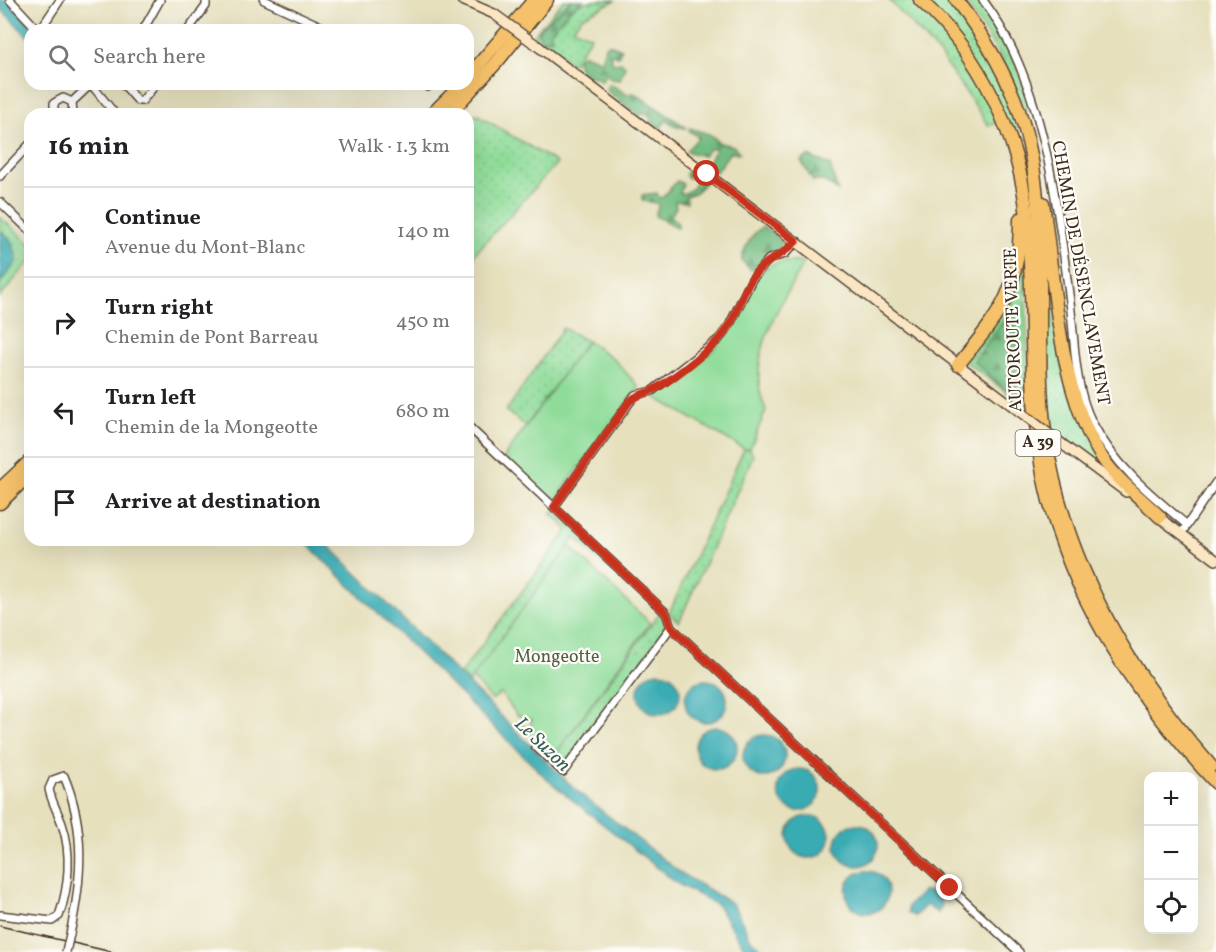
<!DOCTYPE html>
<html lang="en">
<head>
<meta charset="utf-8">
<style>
  body { margin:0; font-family:Vollkorn,serif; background:#f2f2f2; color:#202124 }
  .controls { position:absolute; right:18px; bottom:18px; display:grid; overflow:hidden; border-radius:12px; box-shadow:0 6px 24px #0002 }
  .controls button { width:54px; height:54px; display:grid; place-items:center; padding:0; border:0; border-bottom:2px solid #e0e0e0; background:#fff; color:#202124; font:30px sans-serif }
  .stop { position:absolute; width:18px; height:18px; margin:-14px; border:4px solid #c8321e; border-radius:50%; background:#fff }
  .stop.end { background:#c8321e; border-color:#fff; box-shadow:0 2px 6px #0008 }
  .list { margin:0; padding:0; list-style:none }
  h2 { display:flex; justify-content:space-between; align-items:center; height:78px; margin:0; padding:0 24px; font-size:26px }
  h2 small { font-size:20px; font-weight:400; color:#757577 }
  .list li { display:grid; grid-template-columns:39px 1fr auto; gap:18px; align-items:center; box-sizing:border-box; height:90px; padding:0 24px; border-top:2px solid #e0e0e0 }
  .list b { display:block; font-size:22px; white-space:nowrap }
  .list p { margin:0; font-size:20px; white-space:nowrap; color:#757577 }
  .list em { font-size:20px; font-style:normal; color:#757577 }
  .icon { flex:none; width:33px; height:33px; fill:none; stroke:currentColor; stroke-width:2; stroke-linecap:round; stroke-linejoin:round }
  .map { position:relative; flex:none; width:1216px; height:952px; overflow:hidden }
  .search { position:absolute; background:#fff; box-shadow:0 6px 24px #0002; left:24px; top:24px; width:450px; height:66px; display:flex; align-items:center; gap:15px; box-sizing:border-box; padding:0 21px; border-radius:18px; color:#757577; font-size:22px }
  .panel { position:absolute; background:#fff; box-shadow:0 6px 24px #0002; left:24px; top:108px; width:450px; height:438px; border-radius:18px }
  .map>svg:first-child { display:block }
  .grass { fill:url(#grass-dots); stroke:#65835c; stroke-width:1.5 }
  .forest { fill:url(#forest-firs); stroke:#577350; stroke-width:1.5 }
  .garden { fill:#8fdc99; stroke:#65835c; stroke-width:1.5 }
  .water { fill:#39abb3; stroke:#3a6a68; stroke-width:1.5 }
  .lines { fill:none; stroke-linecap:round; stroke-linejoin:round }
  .street-casing { stroke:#554536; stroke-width:10 }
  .secondary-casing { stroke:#554536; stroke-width:12 }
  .highway-casing { stroke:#554536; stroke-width:15 }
  .street { stroke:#fff; stroke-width:7 }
  .secondary { stroke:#fbe6c4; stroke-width:9 }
  .highway { stroke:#f5c16b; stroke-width:12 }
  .rail { stroke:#3b2a1e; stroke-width:1.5 }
  .street-bridge-casing { stroke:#554536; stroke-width:10; stroke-linecap:butt }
  .secondary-bridge-casing { stroke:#554536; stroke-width:12; stroke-linecap:butt }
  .street-bridge { stroke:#fff; stroke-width:7 }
  .secondary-bridge { stroke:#fbe6c4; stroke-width:9 }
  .route { stroke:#c8321e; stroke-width:8 }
  .labels { text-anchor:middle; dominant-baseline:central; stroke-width:4.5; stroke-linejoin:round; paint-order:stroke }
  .shield { fill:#fdfcf7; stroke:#75695f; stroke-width:1.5 }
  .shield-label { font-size:16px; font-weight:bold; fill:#3b2a1e }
  .street-label { font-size:18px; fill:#3b2a1e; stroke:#fdfcf7 }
  .park-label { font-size:18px; fill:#545f43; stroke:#fdfcf7 }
  .water-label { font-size:20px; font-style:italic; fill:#3a5e5a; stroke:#fdfcf7 }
</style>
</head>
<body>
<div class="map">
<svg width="1216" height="952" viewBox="0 0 1216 952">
  <defs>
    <pattern id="grass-dots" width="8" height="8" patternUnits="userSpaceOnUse" patternTransform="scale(1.5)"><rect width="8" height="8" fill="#8fdc99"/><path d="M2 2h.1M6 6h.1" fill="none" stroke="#7cbd83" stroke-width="1.8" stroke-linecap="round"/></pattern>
    <pattern id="forest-firs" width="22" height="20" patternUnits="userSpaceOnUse" patternTransform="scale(1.5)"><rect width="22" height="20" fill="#73bc81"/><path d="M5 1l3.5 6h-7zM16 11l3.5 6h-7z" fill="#609969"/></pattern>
  </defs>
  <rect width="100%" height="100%" fill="#fdfcf7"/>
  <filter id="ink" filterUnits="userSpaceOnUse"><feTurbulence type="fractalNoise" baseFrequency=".0167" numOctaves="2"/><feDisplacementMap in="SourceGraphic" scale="12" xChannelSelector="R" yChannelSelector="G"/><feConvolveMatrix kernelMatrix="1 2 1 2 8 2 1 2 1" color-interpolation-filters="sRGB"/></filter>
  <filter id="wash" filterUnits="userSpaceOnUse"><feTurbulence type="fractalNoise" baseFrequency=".008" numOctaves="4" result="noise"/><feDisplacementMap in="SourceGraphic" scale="24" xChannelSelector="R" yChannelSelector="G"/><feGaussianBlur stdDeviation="1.35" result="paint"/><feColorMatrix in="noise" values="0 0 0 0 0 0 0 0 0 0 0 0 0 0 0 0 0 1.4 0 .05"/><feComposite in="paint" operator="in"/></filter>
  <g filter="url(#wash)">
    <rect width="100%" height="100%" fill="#e6e0bd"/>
    <g class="grass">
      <path d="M564,0H571L540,28L545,41L552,38L550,32C573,1 579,0 616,0L582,17L573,28L591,36L573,64L533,35Z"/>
      <path d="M889,0H911C948,37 976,74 998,122L989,126L940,55Z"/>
      <path d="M926,0H949C997,60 1018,115 1031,189H1026L1012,135Z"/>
      <path d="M964,0H980C1005,34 1019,69 1032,109L1025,111L1001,57Z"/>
      <path d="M476,114L557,163L474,255L468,249V120Z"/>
      <path d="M0,217L30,243V261L0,297V283L17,260C15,247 12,238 0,231Z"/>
      <path d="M1024,236L1029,408L966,362L1014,298Z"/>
      <path d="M1044,264L1068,388L1114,478L1050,426L1046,380Z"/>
      <path d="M563,328L587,341L526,426L506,411Z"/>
      <path d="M744,449H750L753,456L679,622L669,613Z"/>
      <path d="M554,511L615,568L614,573L575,538L469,683L460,674L568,530L551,513Z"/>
      <path d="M661,611L667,626L566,765L560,768L552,759Z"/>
    </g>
    <g class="forest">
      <path d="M571,0H583L571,9L550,32L552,38L542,39L538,33L540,28Z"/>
      <path d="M609,44L622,49L618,56L609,53L613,63L621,62L625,66L620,80L611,79L606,73L601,82L597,77L586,76L579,69L577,59L584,54L602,61L605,46Z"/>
      <path d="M610,84L626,94L634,93L687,128L678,127L666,120L661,128L650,121L651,118L643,112L640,116L607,91V86Z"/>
      <path d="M690,128L711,135L720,143L733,146L740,153L730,152L716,172L713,171L708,162L716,148L709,149L703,156L686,151L699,137L689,131Z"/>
      <path d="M808,156L830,165L838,191L824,181H813L801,161Z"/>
      <path d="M689,171L695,172L705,183L695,193L686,196L687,202L675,201L676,207L671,216L678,224V228L655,216L659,204L642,200V195L657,193L659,198L663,197L677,181L683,184L680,193L683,194L692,189L697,178H687L686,173Z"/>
      <path d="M763,227L783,240L777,252L761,259L754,269L751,270L742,261C742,251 753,231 763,227Z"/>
      <path d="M1012,309L1016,323V400L974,361Z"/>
    </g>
    <g class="garden">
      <path d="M782,262H804C780,306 743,360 766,410L750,449H744L653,396C679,375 712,357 731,329C747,308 750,265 782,262Z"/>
      <path d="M587,341L613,358L639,387L558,496L551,499L504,457Z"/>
      <path d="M569,546L650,623L552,759L519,723L529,729L532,720L517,715L501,693L492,700L472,678Z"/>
    </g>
    <g class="water">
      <path d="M0,0H8L35,30H30V39L0,8Z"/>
      <path d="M0,231C12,238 15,248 17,261L0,283Z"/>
      <path d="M303,540H321L329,546L578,792L682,874L733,904L750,938L766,952H752L744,947L717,905L678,884L550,782Z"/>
      <circle cx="659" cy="693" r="21"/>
      <circle cx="706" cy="701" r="21"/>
      <circle cx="716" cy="748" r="21"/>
      <circle cx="764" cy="756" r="21"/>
      <circle cx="799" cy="790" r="21"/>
      <circle cx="809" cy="837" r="21"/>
      <circle cx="857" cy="845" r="21"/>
      <circle cx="867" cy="892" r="21"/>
      <path d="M923,891C934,891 939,895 942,906L938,913L926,905L915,916L908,913V906Z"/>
    </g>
  </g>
  <g filter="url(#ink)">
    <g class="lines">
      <g class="street-casing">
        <g id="street">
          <path d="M10,0L38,30"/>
          <path d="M264,0L329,30"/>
          <path d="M983,0C1044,82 1057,203 1070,302C1075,341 1074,387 1092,422C1115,466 1150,494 1187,525"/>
          <path d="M40,30L60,0"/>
          <path d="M143,30L160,0"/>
          <path d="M188,30L206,6V0"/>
          <path d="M91,84L115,114"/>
          <path d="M123,84L138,101H142L156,84"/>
          <path d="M423,84L428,87"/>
          <path d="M72,102L91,84"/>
          <path d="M54,114V103L63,98L72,102L73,114"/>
          <path d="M0,176L30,144"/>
          <path d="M0,202L30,231"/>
          <path d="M468,426L666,613L671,627L1019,952"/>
          <path d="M554,507L635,395L652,391L719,339L729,326L752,279L769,259L785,254L797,241"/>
          <path d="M1181,534L1216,482"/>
          <path d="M535,746L563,772L671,627"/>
          <path d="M0,915L52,921L59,916C69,887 72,853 62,824C58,812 51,801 49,789L53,780L64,776C86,828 82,880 70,934"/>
        </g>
      </g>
      <g class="secondary-casing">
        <g id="secondary">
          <path d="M462,0L494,14"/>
          <path d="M539,47L1014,407"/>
          <path d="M1066,447L1126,492"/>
          <path d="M1156,515L1216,560"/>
        </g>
      </g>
      <g class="highway-casing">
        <g id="highway">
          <path d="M920,0C981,55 1020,137 1027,218C1036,307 1026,396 1045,484C1070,599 1137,698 1216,783"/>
          <path d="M956,0C985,37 1009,77 1023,123C1053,220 1031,337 1046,439C1065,564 1128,672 1211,766"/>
          <path d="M468,77L534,0"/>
          <path d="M432,114L462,84"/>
          <path d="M449,114L497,62L547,0"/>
          <path d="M1043,203C1055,283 1058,392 1103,459C1118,481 1141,498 1160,517"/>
          <path d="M958,365C1001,312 1020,291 1020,219"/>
          <path d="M0,489L30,461"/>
          <path d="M0,503L30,474"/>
        </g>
      </g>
      <use href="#street" class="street"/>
      <use href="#secondary" class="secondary"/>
      <use href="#highway" class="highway"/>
      <path class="rail" d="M0,926L112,952"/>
      <g class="street-bridge-casing">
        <path id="street-bridge" d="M66,952L70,934"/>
      </g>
      <g class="secondary-bridge-casing">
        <g id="secondary-bridge">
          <path d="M494,14L539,47"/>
          <path d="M1014,407L1066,447"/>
        </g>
      </g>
      <use href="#street-bridge" class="street-bridge"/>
      <use href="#secondary-bridge" class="secondary-bridge"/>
    </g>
  </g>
  <g class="lines" filter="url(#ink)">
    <path class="route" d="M707,174L796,241C781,259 766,257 752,278C739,298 736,322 719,339C706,353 669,382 653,390C643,395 637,394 629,402L554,507L666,613L671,627L950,888"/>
  </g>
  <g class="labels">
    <rect class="shield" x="1015.5" y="430" width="45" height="26" rx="4.5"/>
    <g class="shield-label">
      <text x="1038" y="443">A 39</text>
    </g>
    <g class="street-label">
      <text transform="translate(1080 273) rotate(80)">CHEMIN DE DÉSENCLAVEMENT</text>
      <text transform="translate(1014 330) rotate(-92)">AUTOROUTE VERTE</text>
    </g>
    <g class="park-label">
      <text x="557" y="657">Mongeotte</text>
    </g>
    <g class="water-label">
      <text transform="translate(542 745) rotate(44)">Le Suzon</text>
    </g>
  </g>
</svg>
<div class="controls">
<button>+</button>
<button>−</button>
<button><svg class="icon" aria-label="locate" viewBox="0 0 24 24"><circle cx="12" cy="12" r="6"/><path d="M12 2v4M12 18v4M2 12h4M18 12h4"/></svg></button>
</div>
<div class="stop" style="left:707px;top:174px"></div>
<div class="stop end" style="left:950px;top:888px"></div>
<div class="search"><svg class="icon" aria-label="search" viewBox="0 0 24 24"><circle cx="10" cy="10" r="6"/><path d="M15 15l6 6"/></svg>Search here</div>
<section class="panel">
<h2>16 min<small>Walk · 1.3 km</small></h2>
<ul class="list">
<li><svg class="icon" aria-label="ahead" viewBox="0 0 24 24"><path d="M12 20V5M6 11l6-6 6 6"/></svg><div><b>Continue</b><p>Avenue du Mont-Blanc</p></div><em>140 m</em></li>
<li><svg class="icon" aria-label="right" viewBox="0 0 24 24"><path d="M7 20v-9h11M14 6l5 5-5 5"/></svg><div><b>Turn right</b><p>Chemin de Pont Barreau</p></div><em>450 m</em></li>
<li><svg class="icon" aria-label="left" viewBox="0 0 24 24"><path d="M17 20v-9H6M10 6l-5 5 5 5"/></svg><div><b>Turn left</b><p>Chemin de la Mongeotte</p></div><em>680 m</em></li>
<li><svg class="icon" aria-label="arrive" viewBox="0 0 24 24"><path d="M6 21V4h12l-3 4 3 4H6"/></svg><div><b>Arrive at destination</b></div></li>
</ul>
</section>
</div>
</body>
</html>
